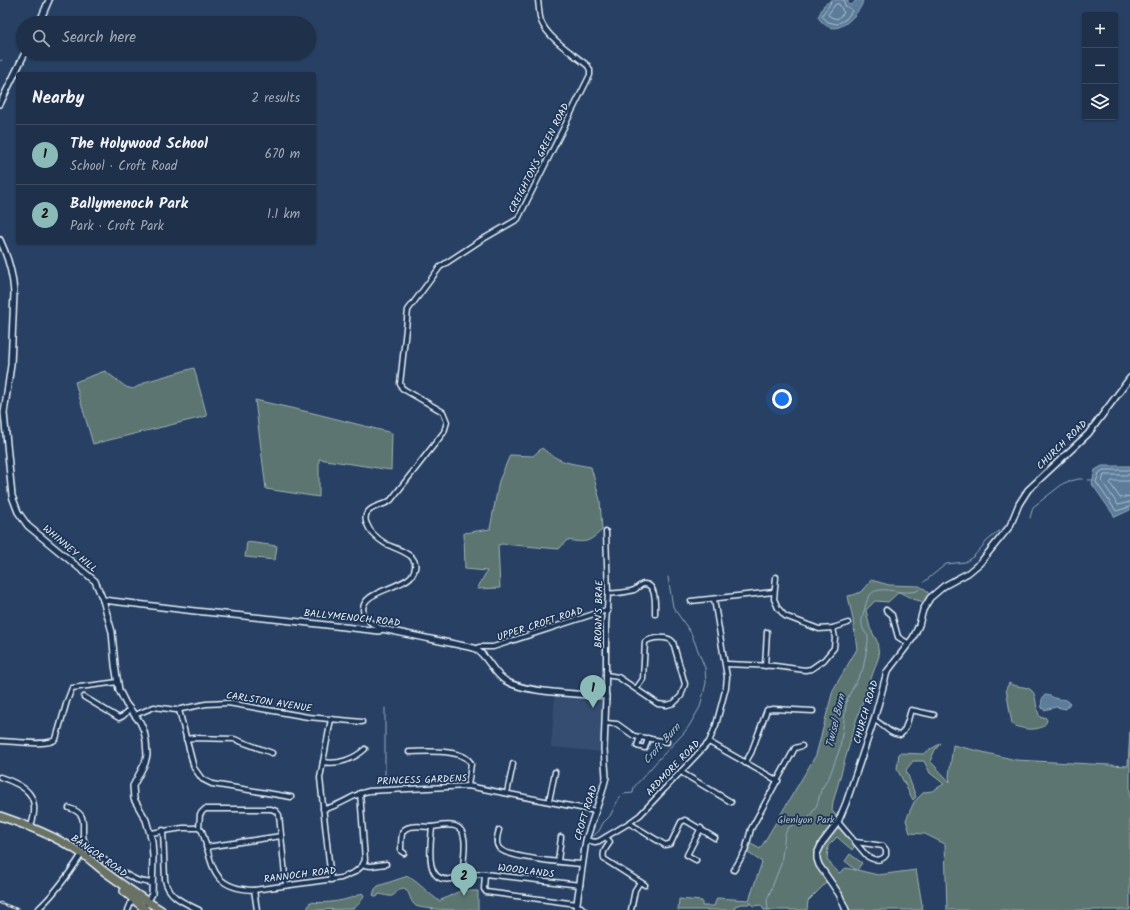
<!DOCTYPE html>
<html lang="en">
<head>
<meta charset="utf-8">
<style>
  body { margin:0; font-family:Kalam,sans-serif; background:#263851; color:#f1f3f6 }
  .controls { position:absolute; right:12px; top:12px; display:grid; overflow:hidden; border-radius:4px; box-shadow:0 1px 3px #0004 }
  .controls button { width:36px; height:36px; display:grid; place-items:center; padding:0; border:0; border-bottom:1px solid #3c4b62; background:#1e304a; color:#f1f3f6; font:20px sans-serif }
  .you { position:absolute; left:782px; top:399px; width:14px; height:14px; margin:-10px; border:3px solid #fff; border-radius:50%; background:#1a73e8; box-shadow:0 0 0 6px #1a73e833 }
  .badge { display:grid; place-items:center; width:26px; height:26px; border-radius:50%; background:#8bbbb9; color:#111; font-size:13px; font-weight:700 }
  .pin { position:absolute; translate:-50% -33px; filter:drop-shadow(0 1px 2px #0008) }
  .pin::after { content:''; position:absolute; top:21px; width:14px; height:12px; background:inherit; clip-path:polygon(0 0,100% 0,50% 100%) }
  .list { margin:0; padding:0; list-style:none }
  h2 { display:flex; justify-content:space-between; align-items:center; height:52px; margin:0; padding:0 16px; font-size:17px }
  h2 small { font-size:13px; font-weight:400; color:#a1a9b5 }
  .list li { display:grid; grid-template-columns:26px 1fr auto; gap:12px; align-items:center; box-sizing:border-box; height:60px; padding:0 16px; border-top:1px solid #3c4b62 }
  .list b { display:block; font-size:15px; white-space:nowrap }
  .list p { margin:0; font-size:13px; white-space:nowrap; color:#a1a9b5 }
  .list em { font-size:13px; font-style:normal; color:#a1a9b5 }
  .icon { flex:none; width:22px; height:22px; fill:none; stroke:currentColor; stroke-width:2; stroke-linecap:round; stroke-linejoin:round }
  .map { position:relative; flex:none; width:1130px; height:910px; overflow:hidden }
  .search { position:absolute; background:#1e304a; box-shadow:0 1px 3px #0004; left:16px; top:16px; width:300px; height:44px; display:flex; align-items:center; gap:10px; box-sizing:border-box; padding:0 14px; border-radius:22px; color:#a1a9b5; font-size:15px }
  .panel { position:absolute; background:#1e304a; box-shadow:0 1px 3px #0004; left:16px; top:72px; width:300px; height:172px; border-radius:4px }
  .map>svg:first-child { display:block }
  .built { fill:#364d71 }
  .green { fill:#5b7470; stroke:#a2b2b4 }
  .water { fill:#5b7b9a; stroke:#93aac0 }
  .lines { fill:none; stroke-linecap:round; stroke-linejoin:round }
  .shore { stroke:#b0c2d2; stroke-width:1 }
  .stream { stroke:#93aac0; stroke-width:1 }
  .minor-casing { stroke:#e8f1f8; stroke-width:7 }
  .tertiary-casing { stroke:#e8f1f8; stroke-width:8 }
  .trunk-casing { stroke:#e8f1f8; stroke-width:10 }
  .minor { stroke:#1d3557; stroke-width:4 }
  .tertiary { stroke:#1d3557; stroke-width:5 }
  .trunk { stroke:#6a7165; stroke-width:7 }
  .rail-casing { stroke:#e8f1f8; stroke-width:2.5 }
  .rail { stroke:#1d3557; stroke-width:1; stroke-dasharray:3; stroke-linecap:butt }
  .labels { text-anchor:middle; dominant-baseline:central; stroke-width:3.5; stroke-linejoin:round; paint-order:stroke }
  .street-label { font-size:10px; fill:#e8f1f8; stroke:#1d3557 }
  .park-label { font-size:10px; fill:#b0bfc2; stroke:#1d3557 }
  .water-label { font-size:11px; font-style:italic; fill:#b0c2d2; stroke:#1d3557 }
</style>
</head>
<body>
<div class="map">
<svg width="1130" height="910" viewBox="0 0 1130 910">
  <rect width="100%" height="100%" fill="#284063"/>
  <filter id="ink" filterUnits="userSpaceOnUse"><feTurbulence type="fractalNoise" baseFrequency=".025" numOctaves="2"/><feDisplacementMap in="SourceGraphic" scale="8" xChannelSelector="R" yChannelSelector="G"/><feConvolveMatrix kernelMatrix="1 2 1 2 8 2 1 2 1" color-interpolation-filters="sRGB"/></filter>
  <g filter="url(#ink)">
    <path class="built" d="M555,695L599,698L602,699L603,701L602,752L551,747Z"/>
    <g class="green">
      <path d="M194,368L207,416L93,444L75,382L105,371L126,387L133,389L148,381Z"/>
      <path d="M255,400L313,413L392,433L391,470L319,459V497L266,489Z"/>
      <path d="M542,448C560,463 569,463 591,467L600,500L602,530C588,543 586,543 567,540L559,549L502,544L498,545L500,588L477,589L487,571L465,569L464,533L490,529L499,481L510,455L533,456Z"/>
      <path d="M247,542L277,546L275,560L245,557Z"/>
      <path d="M871,580L889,585L919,586L925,589L929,594L924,602L913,599L899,592L888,602L875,601L866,610L870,628L877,641L879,656L856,721L833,802L832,811L839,818C831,827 809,849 815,862C819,868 824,874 829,880L808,901L807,910H764L761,905L753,906L749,901L751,904H741L735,906L734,910H678L679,899L702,901V906H714L717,898L749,900L762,862L745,851L748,842L760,849L816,755L833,690L857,649L853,620L848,596C860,594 865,590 871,580Z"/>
      <path d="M1009,683C1015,688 1027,685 1032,691C1038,697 1034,709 1041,718L1045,717L1047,720C1044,733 1021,730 1012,724L1006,689Z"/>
      <path d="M1130,730V910H947L945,844L925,834L910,833L906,820L914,802L924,792L932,791L944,784L930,773L924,761H913L906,770L916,797L913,800L897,769L899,753L923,754L941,743L935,750L930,761L950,782L949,776L953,745L1016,760L1128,766Z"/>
      <path d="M837,826L855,845L852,850L837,837L828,846L827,860L839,873L846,868L856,870L845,861L850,854L862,863L857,870L878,875L916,870L923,910H847L843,898L831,877L819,861L820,851L824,842Z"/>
      <path d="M408,876C419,883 428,893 439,901L460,891H478V910C464,910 425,910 416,906C409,901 411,893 404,888C396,889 398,893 392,896C388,897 383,894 379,894L377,897L373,895L375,889L378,886Z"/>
      <path d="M362,893L364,895C362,901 358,906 352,909L307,910L310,902C326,904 348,901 362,893Z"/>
    </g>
    <g class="water">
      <path d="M832,0H848V4L852,5L856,0H863C862,7 858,11 854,16C842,29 829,34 818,17L824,5Z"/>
      <path d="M1102,466H1130V510L1115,517L1092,484L1095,470Z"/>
      <path d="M1045,695C1050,695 1053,698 1058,699C1063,700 1066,698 1070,703L1066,709L1056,707L1044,710L1042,708C1041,703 1041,699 1045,695Z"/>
    </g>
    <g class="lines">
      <g class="shore">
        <path d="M831,0C831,6 824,10 822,16L828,22L837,24L846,19L852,11L851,9L845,6L844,0"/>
        <path d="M836,4H839L844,13L837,19L831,17L828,15Z"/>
        <path d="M1130,470H1103L1099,473L1096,482L1116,511L1130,507"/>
        <path d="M1130,475H1104L1102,481L1118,505L1130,502"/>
        <path d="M1130,481H1112L1110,483L1120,498L1130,496"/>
      </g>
      <g class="stream">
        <path d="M0,61L2,60"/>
        <path d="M1088,480H1094"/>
        <path d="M1030,518L1033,507L1064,483L1078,479H1082"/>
        <path d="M924,582L946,564L965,562L974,556L987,541L999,531"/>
        <path d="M385,777V708"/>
        <path d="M592,837L599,831L603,823L610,816L619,798L623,794L633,793L634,787L659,759L683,734L689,726L700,707L706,683L705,668L691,633L673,607L668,577"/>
        <path d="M432,909V910"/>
        <path d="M768,910L767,900L781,864L785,834L788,828L794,824L806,822L817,805L821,790L830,775L840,748L847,699L863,669L868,642V636C860,628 861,621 864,611C866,605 866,601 869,596C877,585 894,592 905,592C909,592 913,592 917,591L919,589"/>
      </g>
      <g class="minor-casing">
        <g id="minor">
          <path d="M606,532L608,594L606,625V696"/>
          <path d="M776,577L774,599L778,608L785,616L819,629L833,628L848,623"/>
          <path d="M608,594C616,593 626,593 634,590C637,589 640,584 644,584C657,584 655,606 655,614"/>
          <path d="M691,601L774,592"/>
          <path d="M886,610L892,615L898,637L909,644"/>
          <path d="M382,629C375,626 367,621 364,614C356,591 403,589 412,575C425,555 397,550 386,544C378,539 370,533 367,524C365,521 365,516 367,513C372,505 384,506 391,500L444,432L447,422L443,412L405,390L402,388L400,384L408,310L440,267L478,242L518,219L590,75V70L588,66C574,54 548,39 541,21C539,15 539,7 538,0"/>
          <path d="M476,649L479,647H493L603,611H608"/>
          <path d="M726,664L775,666L805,670L811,669L824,660L834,648L835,638L833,628"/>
          <path d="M765,666L767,632"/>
          <path d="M606,675L618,677L658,704L667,705L674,703L681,696L685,684L673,642C668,636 651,637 645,642L643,679L636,689"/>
          <path d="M84,697L119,718L123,716L130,709"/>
          <path d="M179,710L194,768L202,779L212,784L291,797"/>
          <path d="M135,715L154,707L176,710L206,704L228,703L308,717L362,722"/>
          <path d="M331,719L320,778L331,880"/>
          <path d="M874,720C884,724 888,734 900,735C907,730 908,718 911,710L934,715"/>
          <path d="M605,723L617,724L634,736L667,742"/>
          <path d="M640,737L637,746L645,748L648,738"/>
          <path d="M186,739L194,738L234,739L272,753"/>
          <path d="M0,741C12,741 48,747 56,739L67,701L72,688L118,682"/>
          <path d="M709,742L778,781"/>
          <path d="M409,752C423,752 465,748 471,764L468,786"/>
          <path d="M323,762C338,765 354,759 365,749"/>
          <path d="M745,763L751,753L767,710L773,709L813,711"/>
          <path d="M681,771L684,774L731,802"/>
          <path d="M0,777C27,786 41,796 31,826"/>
          <path d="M507,793L513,764"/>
          <path d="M549,801L555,772"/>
          <path d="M69,808C93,815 77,831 86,844C94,854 125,875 137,880C142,882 147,882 152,883"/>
          <path d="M323,809C340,807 352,794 369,791L468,786L596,811"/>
          <path d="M838,822L867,856C873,860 881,862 886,855V850L883,846L856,842"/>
          <path d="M629,823L665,845L669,844L671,843L681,822L685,820L715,838"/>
          <path d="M199,828L202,831C213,864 210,889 254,890L341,878L355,872L362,866L365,860L360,793"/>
          <path d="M199,828L200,814L205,809H271L276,811L279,815L286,885"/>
          <path d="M163,830L165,880C168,897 185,903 199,910"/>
          <path d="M499,830C497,836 495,843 499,848C506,858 568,863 582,864"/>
          <path d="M151,833L183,828H199"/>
          <path d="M606,837L610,842C606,849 602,851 604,859L645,885"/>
          <path d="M586,840L595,842L599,841L629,823L640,815L709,742L716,725L726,687L727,677L714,599"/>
          <path d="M206,847L281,836"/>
          <path d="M404,853L401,851C401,845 401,839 402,834C404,823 424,827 432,827"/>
          <path d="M696,860L687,855L701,828"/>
          <path d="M558,861L561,837"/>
          <path d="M363,865L371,866L386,864"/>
          <path d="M734,870L745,851L751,829L795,748L802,746"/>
          <path d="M463,876C461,863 472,831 455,826C448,824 439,826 432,827C431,842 423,884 451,879C463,877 473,873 485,874"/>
          <path d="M254,890L257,910"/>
          <path d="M577,904L486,892L484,889L485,874L580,885"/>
          <path d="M577,906L581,907L584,910"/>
          <path d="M37,910C55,894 69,874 82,854"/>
          <path d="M128,910L133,898"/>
          <path d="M631,910L635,890L640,882"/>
        </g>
      </g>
      <g class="tertiary-casing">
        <g id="tertiary">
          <path d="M39,23L49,0"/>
          <path d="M0,104L25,53"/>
          <path d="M0,240C8,257 13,275 14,293L11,365L4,413L12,496L18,512L28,526L95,581L103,600L112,632L115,665L119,690L126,704L140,722L144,731L146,741L147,755L145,763L133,786L134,799L146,820L152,841L153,857L152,894L146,904"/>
          <path d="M103,600L195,611L283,620L379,631L382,629L474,648C488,655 492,673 506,681C525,693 582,694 606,696L604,749L606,777L602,792L586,840L576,910"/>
          <path d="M846,910L839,894L819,865L817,859V854L822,843L838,822L846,803L874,720L887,672L913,638L919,625L923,610L930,598L944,586L968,573L980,563L1010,526L1019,504L1028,490L1088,434L1130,378"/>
        </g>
      </g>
      <g class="trunk-casing">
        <g id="trunk">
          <path d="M0,816C29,826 55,836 81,853C89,858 97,866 105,872C123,885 141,898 161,910"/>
          <path d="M124,891L146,910"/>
        </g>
      </g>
      <use href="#minor" class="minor"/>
      <use href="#tertiary" class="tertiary"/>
      <use href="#trunk" class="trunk"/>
      <g class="rail-casing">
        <path id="rail" d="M0,903L19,910"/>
      </g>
      <use href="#rail" class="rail"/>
    </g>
  </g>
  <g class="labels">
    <g class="street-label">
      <text transform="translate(539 158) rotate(-63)">CREIGHTON'S GREEN ROAD</text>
      <text transform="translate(1062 445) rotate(-44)">CHURCH ROAD</text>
      <text transform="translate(70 549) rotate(40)">WHINNEY HILL</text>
      <text transform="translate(599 614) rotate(-89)">BROWN'S BRAE</text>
      <text transform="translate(352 618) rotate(6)">BALLYMENOCH ROAD</text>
      <text transform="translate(540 624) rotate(-18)">UPPER CROFT ROAD</text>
      <text transform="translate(269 702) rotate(9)">CARLSTON AVENUE</text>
      <text transform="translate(866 712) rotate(-74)">CHURCH ROAD</text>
      <text transform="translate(673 768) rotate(-46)">ARDMORE ROAD</text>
      <text transform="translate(422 780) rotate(-2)">PRINCESS GARDENS</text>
      <text transform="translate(586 813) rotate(-73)">CROFT ROAD</text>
      <text transform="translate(99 856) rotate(35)">BANGOR ROAD</text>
      <text transform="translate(526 871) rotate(7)">WOODLANDS</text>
      <text transform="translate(300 875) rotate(-7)">RANNOCH ROAD</text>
    </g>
    <g class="park-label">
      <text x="806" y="820">Glenlyon Park</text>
    </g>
    <g class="water-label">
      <text transform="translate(836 721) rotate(-77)">Twisel Burn</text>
      <text transform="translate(662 744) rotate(-48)">Croft Burn</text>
    </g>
  </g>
</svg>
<div class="controls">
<button>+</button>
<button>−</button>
<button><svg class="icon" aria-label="layers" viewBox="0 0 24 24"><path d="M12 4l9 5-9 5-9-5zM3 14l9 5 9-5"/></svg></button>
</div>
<div class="you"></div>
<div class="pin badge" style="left:593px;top:708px">1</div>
<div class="pin badge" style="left:464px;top:896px">2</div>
<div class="search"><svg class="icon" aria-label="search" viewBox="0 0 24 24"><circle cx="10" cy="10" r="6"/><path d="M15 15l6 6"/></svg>Search here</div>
<section class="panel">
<h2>Nearby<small>2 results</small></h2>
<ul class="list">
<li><span class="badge">1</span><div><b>The Holywood School</b><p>School · Croft Road</p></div><em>670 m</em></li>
<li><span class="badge">2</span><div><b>Ballymenoch Park</b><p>Park · Croft Park</p></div><em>1.1 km</em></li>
</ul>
</section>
</div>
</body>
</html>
